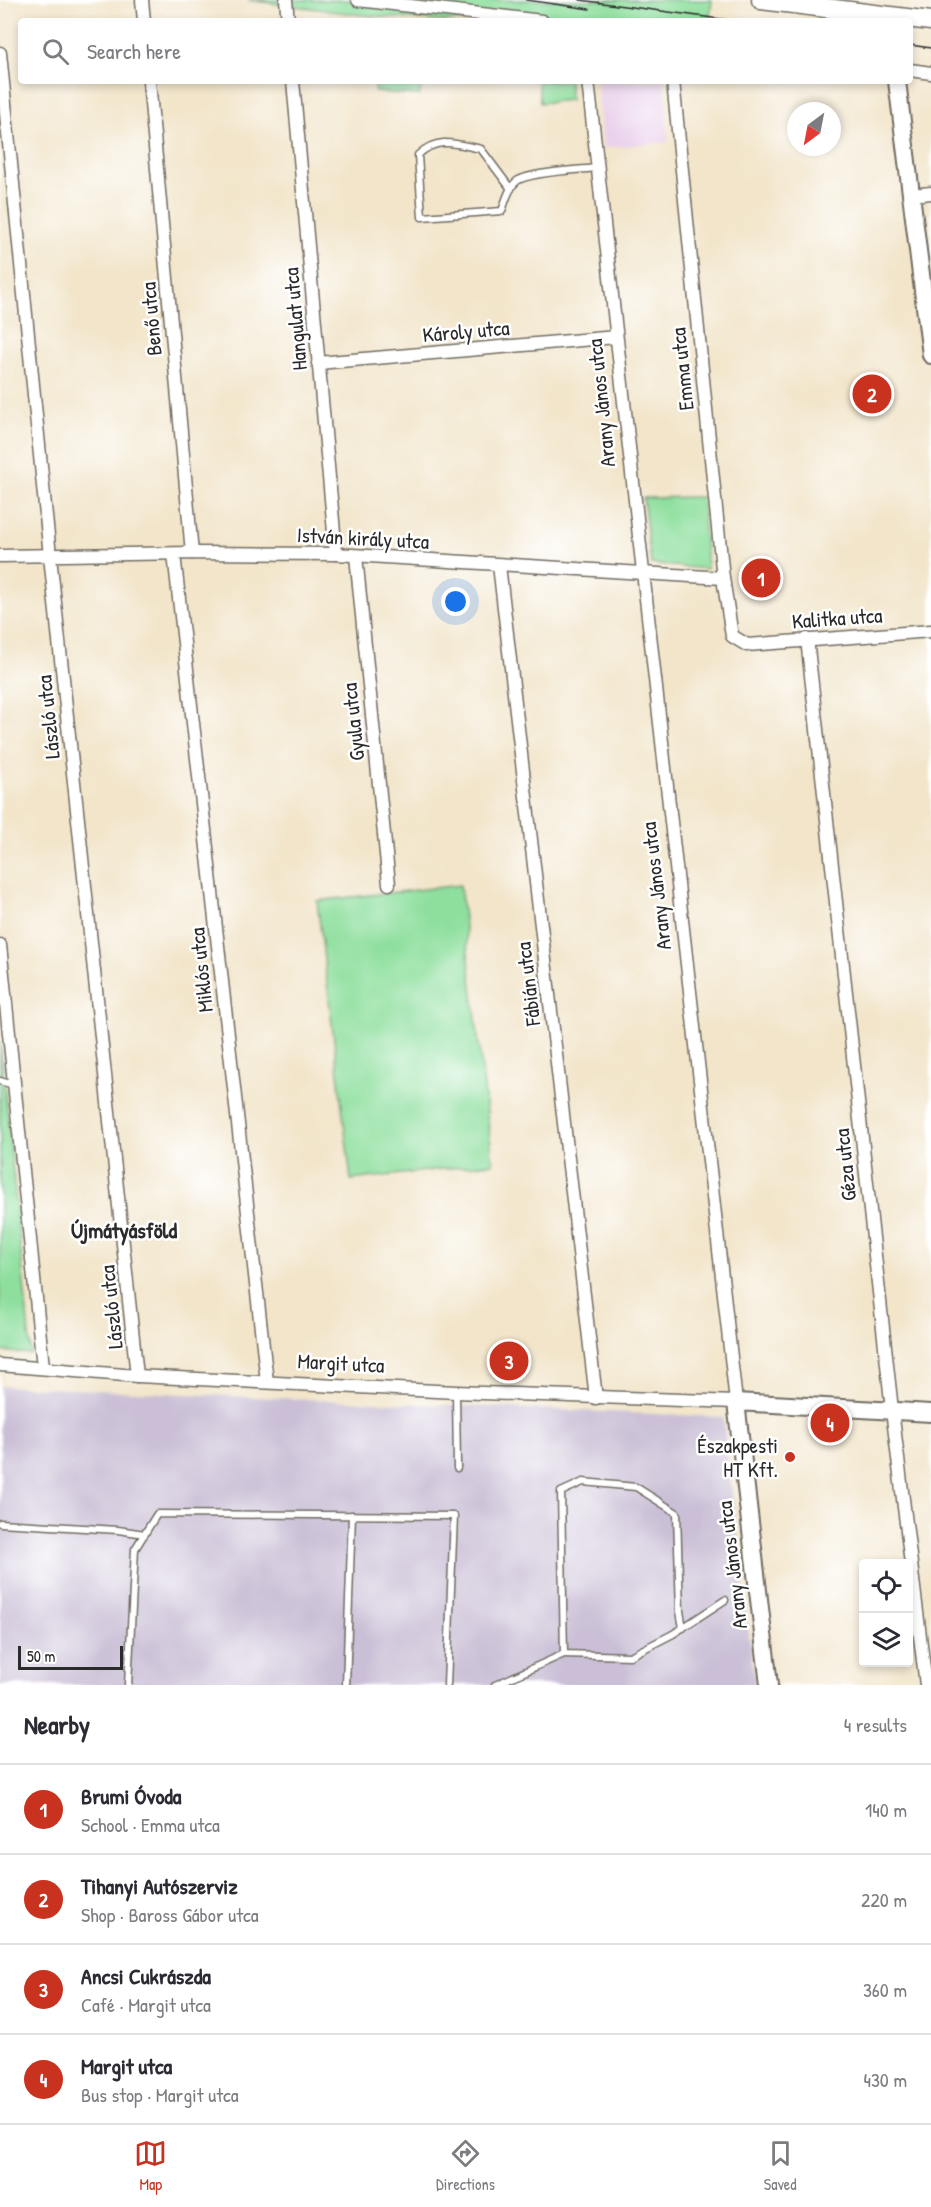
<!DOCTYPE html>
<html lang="en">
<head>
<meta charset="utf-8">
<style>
  body { margin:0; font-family:"Patrick Hand",sans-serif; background:#f7f7f7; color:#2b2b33 }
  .controls { position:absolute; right:18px; bottom:18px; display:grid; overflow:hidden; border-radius:6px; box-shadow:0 3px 9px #0003 }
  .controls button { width:54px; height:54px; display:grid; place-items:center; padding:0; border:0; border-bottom:2px solid #e1e1e2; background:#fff; color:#2b2b33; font:30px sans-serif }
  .compass { position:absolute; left:787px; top:102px; width:54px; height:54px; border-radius:50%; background:#fff; box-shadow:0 3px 9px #0003; rotate:212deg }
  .scale { position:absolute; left:18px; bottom:15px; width:105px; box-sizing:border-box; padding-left:6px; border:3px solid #2b2b2b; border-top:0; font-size:16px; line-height:21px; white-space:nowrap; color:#2b2b2b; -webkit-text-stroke:4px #fff; paint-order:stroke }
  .you { position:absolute; left:456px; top:602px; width:21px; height:21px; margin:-15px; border:4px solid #fff; border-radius:50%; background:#1a73e8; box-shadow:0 0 0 9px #1a73e833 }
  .badge { display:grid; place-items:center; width:39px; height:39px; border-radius:50%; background:#c8321e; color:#fff; font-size:20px; font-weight:700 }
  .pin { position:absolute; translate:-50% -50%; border:3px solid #fff; box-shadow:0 2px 6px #0006 }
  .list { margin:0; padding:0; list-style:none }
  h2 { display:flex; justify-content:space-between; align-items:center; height:78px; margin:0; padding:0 24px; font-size:26px }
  h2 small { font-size:20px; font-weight:400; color:#7c7c81 }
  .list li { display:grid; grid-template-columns:39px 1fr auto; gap:18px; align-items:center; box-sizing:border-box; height:90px; padding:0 24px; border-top:2px solid #e1e1e2 }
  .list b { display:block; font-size:22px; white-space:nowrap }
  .list p { margin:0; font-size:20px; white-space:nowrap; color:#7c7c81 }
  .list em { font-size:20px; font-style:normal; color:#7c7c81 }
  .icon { flex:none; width:33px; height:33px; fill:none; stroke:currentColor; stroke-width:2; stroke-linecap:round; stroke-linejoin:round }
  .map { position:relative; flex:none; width:931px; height:1685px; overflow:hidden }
  .search { position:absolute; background:#fff; box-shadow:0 3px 9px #0003; left:18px; right:18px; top:18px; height:66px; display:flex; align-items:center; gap:15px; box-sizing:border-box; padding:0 21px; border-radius:6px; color:#7c7c81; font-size:22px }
  .sheet { height:438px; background:#fff }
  nav { display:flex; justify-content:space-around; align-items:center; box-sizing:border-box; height:84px; border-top:2px solid #e1e1e2; background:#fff; font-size:16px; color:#7c7c81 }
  nav a { display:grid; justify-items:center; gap:3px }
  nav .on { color:#c8321e }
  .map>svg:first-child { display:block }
  .built { fill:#ead1ec }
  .industrial { fill:#cabfd6 }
  .green { fill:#8edf9e; stroke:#5c8564; stroke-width:1.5 }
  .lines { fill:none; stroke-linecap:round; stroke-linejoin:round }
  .lane-casing { stroke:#716c63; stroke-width:9 }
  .street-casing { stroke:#716c63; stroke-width:15 }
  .secondary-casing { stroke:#716c63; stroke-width:20 }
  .primary-casing { stroke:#716c63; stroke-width:21 }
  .lane { stroke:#fff; stroke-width:6 }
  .street { stroke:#fff; stroke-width:12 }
  .secondary { stroke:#fff; stroke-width:16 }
  .primary { stroke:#fff; stroke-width:18 }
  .tram { stroke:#2b2b2b; stroke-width:1.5 }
  .poi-dot { fill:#c8321e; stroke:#fff; stroke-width:2 }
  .labels { text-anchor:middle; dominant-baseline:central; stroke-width:5; stroke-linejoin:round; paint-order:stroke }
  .street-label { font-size:21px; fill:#2b2b2b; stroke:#fff }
  .poi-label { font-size:21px; fill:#2b2b2b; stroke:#fff; text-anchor:end }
  .neighbourhood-label { font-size:22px; font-weight:bold; fill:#2b2b2b; stroke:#fff }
</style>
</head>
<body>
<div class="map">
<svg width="931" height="1685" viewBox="0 0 931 1685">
  <rect width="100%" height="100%" fill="#fff"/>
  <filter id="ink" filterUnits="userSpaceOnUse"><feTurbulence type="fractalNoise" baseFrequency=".0167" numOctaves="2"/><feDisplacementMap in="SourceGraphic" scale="12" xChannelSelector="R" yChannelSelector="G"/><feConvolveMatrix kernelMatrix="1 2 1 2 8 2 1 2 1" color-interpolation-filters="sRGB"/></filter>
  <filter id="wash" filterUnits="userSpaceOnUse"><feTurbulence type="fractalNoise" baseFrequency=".008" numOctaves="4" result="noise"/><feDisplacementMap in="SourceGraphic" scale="24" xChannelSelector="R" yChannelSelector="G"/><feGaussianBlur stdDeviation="1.35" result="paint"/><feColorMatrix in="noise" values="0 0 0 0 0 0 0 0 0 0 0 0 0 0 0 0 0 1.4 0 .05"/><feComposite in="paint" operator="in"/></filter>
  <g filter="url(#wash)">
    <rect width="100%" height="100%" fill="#f2e5ca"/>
    <path class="built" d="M597,81H665L668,142L603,148Z"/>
    <path class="industrial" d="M0,1386L723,1417L755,1685H0Z"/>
    <g class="green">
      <path d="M248,0H712L709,21H437L362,15Z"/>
      <path d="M376,81H421L420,95L375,92Z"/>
      <path d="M538,81H569L570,100L540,103Z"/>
      <path d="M702,497L707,569L651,564L643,498Z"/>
      <path d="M460,885L493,1163L351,1180L317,901Z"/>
      <path d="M0,1041L31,1354L0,1351Z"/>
    </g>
  </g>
  <g filter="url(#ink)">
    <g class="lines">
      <g class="lane-casing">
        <g id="lane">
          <path d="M511,189L481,149C456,144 438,136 418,155L422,217L502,211C505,202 509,187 517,181C530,172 580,170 597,168"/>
          <path d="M0,1081L14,1085"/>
          <path d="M456,1392L457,1468"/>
          <path d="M0,1523L118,1530L145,1534"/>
          <path d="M683,1628L680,1611L677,1513L636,1487L583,1482L561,1492L564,1654L630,1656L673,1634L725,1600"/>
          <path d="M128,1685L135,1549L157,1514L454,1516L447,1685"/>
          <path d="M346,1685L352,1515"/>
          <path d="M495,1685L564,1654"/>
        </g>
      </g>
      <g class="street-casing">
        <g id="street">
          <path d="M142,0L144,21"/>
          <path d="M286,0L288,21"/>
          <path d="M358,0L542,21"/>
          <path d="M0,53L50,556L137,1376"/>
          <path d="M910,70L931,73"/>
          <path d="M149,81L192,553"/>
          <path d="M293,81L336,554"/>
          <path d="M673,81L723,578L732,636L747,645L931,631"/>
          <path d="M911,195L931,193"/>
          <path d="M318,363L616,337"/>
          <path d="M174,554L267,1382"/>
          <path d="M0,556L192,553L336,554L723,578"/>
          <path d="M356,556L389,884"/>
          <path d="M499,565L596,1398"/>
          <path d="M807,639L892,1410L926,1685"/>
          <path d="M0,945L43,1367"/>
          <path d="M0,1365L137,1376L456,1392L736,1402C690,961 636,521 588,81"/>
        </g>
      </g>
      <g class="secondary-casing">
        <g id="secondary">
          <path d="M897,81L931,355"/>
          <path d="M769,1685L736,1402L931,1413"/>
        </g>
      </g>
      <g class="primary-casing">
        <path id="primary" d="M761,0L931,21"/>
      </g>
      <use href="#lane" class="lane"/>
      <use href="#street" class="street"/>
      <use href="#secondary" class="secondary"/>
      <use href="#primary" class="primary"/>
      <g class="tram">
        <path d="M526,0L590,9"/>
        <path d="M580,0L735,21"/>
        <path d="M910,45L931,48"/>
      </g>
    </g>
  </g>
  <circle class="poi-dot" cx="790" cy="1457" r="6"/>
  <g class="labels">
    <g class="street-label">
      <text transform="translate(151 319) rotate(-95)">Benő utca</text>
      <text transform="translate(295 319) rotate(-95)">Hangulat utca</text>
      <text transform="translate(466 331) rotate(-5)">Károly utca</text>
      <text transform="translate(682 369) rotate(-96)">Emma utca</text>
      <text transform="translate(601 403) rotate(-96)">Arany János utca</text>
      <text transform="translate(363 538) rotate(3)">István király utca</text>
      <text transform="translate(837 618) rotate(-4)">Kalitka utca</text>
      <text transform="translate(48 717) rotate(-96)">László utca</text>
      <text transform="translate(353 722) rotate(-96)">Gyula utca</text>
      <text transform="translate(656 886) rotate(-97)">Arany János utca</text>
      <text transform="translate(201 970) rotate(-96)">Miklós utca</text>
      <text transform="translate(528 984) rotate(-97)">Fábián utca</text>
      <text transform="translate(845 1165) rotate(-96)">Géza utca</text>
      <text transform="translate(111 1307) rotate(-96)">László utca</text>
      <text transform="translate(341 1363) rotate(3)">Margit utca</text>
      <text transform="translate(732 1565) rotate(-97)">Arany János utca</text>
    </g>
    <g class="poi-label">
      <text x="778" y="1445">Északpesti<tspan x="778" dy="24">HT Kft.</tspan></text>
    </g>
    <g class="neighbourhood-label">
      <text x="124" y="1230">Újmátyásföld</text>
    </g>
  </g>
</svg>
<div class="controls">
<button><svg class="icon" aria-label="locate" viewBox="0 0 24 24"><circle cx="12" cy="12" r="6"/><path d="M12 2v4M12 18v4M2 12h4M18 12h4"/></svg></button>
<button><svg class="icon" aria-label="layers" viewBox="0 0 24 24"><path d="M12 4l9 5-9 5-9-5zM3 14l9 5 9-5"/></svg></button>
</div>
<svg class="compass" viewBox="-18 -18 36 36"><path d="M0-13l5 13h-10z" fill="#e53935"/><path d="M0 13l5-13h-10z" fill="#7c7c81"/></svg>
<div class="scale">50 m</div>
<div class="you"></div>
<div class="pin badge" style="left:761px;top:578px">1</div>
<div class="pin badge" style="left:872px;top:394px">2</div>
<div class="pin badge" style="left:509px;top:1361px">3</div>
<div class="pin badge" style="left:830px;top:1423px">4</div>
<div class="search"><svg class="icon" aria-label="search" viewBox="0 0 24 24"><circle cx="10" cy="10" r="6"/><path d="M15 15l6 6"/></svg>Search here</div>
</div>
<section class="sheet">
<h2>Nearby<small>4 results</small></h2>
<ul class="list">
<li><span class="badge">1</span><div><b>Brumi Óvoda</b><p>School · Emma utca</p></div><em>140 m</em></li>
<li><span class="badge">2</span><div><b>Tihanyi Autószerviz</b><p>Shop · Baross Gábor utca</p></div><em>220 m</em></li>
<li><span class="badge">3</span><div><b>Ancsi Cukrászda</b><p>Café · Margit utca</p></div><em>360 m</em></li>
<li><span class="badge">4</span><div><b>Margit utca</b><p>Bus stop · Margit utca</p></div><em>430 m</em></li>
</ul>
</section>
<nav>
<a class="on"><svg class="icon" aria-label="map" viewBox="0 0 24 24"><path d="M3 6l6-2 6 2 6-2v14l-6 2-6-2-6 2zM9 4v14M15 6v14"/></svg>Map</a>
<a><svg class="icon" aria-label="directions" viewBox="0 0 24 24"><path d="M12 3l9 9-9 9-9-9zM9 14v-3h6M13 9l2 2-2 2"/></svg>Directions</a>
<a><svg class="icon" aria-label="saved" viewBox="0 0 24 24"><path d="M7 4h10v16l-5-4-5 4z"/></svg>Saved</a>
</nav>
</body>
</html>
